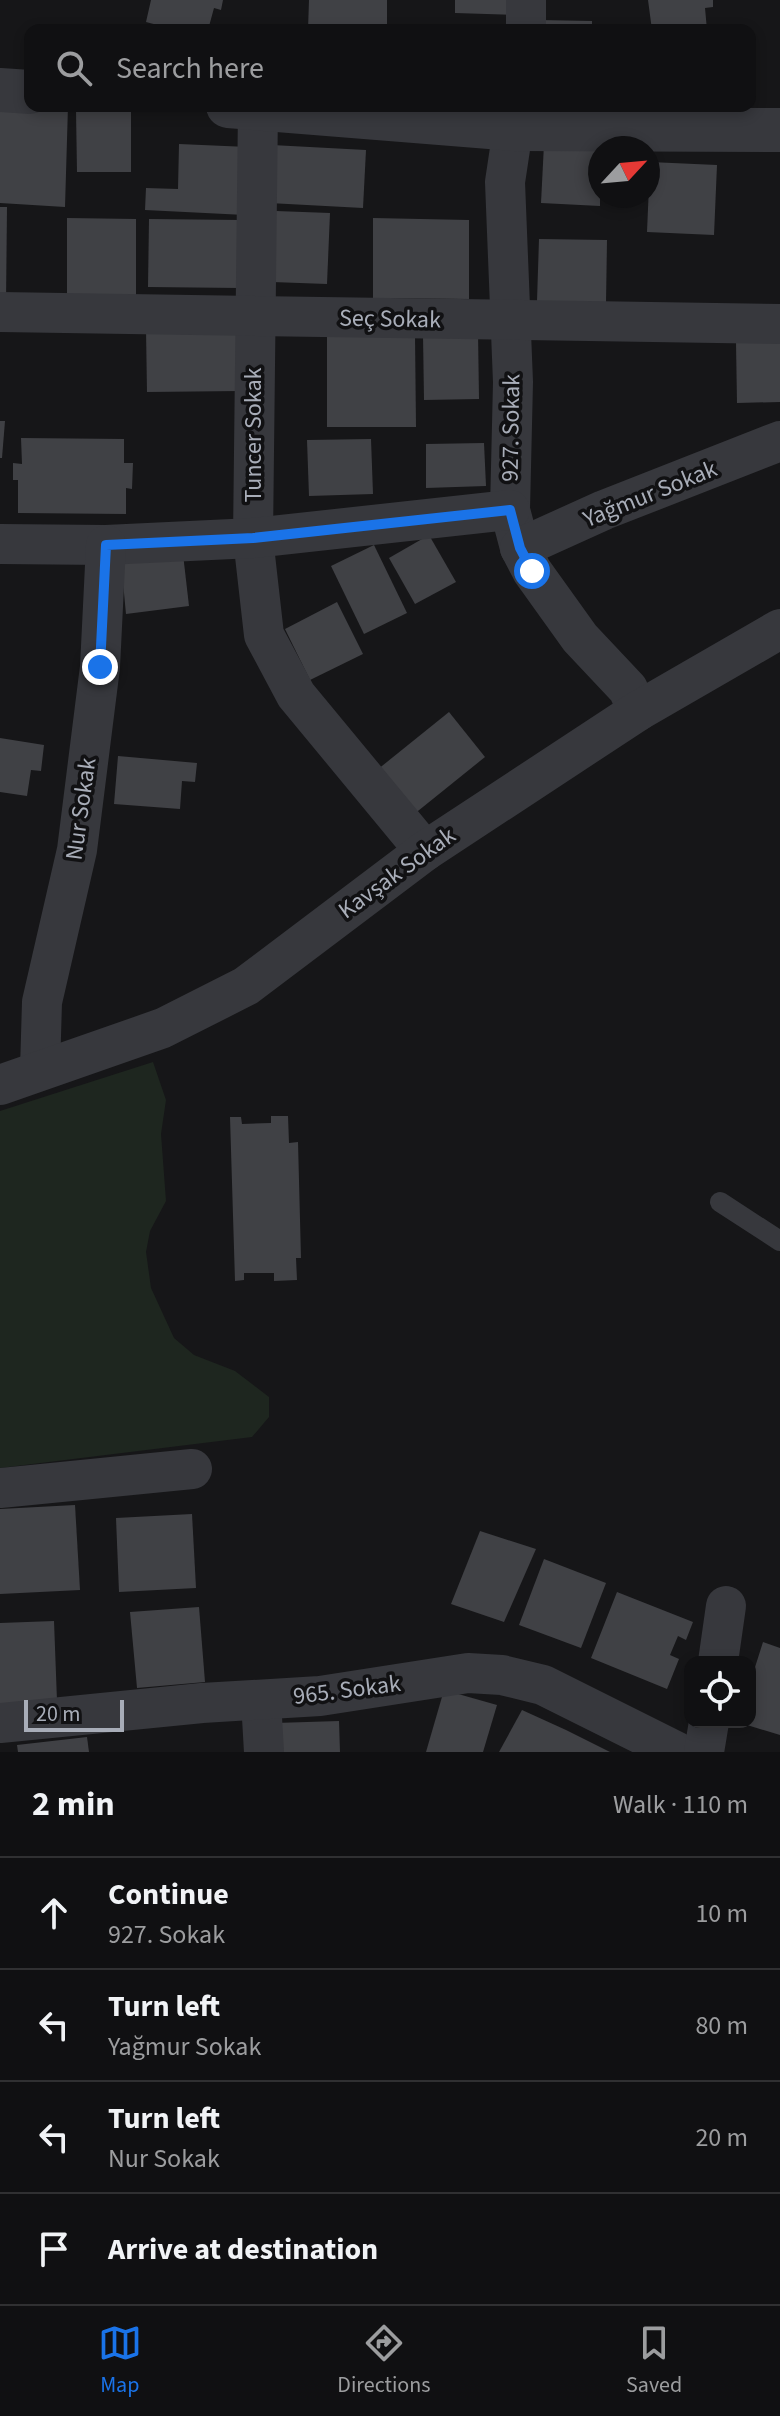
<!DOCTYPE html>
<html lang="en">
<head>
<meta charset="utf-8">
<style>
  body { margin:0; font-family:"Source Sans 3",sans-serif; background:#19191b; color:#f1f3f6 }
  .controls { position:absolute; right:24px; bottom:24px; display:grid; overflow:hidden; border-radius:16px; box-shadow:0 4px 12px #0003 }
  .controls button { width:72px; height:72px; display:grid; place-items:center; padding:0; border:0; border-bottom:2px solid #303032; background:#101012; color:#f1f3f6; font:40px sans-serif }
  .compass { position:absolute; left:588px; top:136px; width:72px; height:72px; border-radius:50%; background:#101012; box-shadow:0 4px 12px #0003; rotate:64deg }
  .scale { position:absolute; left:24px; bottom:20px; width:100px; box-sizing:border-box; padding-left:8px; border:4px solid #a8adb8; border-top:0; font-size:22px; line-height:28px; white-space:nowrap; color:#a8adb8; -webkit-text-stroke:6px #111113; paint-order:stroke }
  .stop { position:absolute; width:24px; height:24px; margin:-18px; border:6px solid #1a73e8; border-radius:50%; background:#fff }
  .stop.end { background:#1a73e8; border-color:#fff; box-shadow:0 2px 8px #0008 }
  .list { margin:0; padding:0; list-style:none }
  h2 { display:flex; justify-content:space-between; align-items:center; height:104px; margin:0; padding:0 32px; font-size:34px }
  h2 small { font-size:26px; font-weight:400; color:#9c9d9f }
  .list li { display:grid; grid-template-columns:52px 1fr auto; gap:24px; align-items:center; box-sizing:border-box; height:112px; padding:0 32px; border-top:2px solid #303032 }
  .list b { display:block; font-size:30px; white-space:nowrap }
  .list p { margin:0; font-size:26px; white-space:nowrap; color:#9c9d9f }
  .list em { font-size:26px; font-style:normal; color:#9c9d9f }
  .icon { flex:none; width:44px; height:44px; fill:none; stroke:currentColor; stroke-width:2; stroke-linecap:round; stroke-linejoin:round }
  .map { position:relative; flex:none; width:780px; height:1752px; overflow:hidden }
  .search { position:absolute; background:#101012; box-shadow:0 4px 12px #0003; left:24px; right:24px; top:24px; height:88px; display:flex; align-items:center; gap:20px; box-sizing:border-box; padding:0 28px; border-radius:16px; color:#9c9d9f; font-size:30px }
  .sheet { height:552px; background:#101012 }
  nav { display:flex; justify-content:space-around; align-items:center; box-sizing:border-box; height:112px; border-top:2px solid #303032; background:#101012; font-size:22px; color:#9c9d9f }
  nav a { display:grid; justify-items:center; gap:4px }
  nav .on { color:#1a73e8 }
  .map>svg:first-child { display:block }
  .green { fill:#1e261f }
  .building { fill:#404145 }
  .lines { fill:none; stroke-linecap:round; stroke-linejoin:round }
  .service { stroke:#37383d; stroke-width:20 }
  .minor { stroke:#37383d; stroke-width:40 }
  .tertiary { stroke:#37383d; stroke-width:44 }
  .route { stroke:#1a73e8; stroke-width:10 }
  .labels { text-anchor:middle; dominant-baseline:central; stroke-width:7; stroke-linejoin:round; paint-order:stroke }
  .street-label { font-size:24px; fill:#a8adb8; stroke:#111113 }
</style>
</head>
<body>
<div class="map">
<svg width="780" height="1752" viewBox="0 0 780 1752">
  <rect width="100%" height="100%" fill="#161618"/>
  <path class="green" d="M153,1062L166,1100L161,1134L166,1201L150,1231L146,1252L151,1288L174,1338L194,1355L235,1371L269,1397V1417L252,1437L0,1468V1111Z"/>
  <g class="building">
    <path d="M151,0H223L221,10L214,8L208,30H176L146,22Z"/>
    <path d="M309,0H387V30H308Z"/>
    <path d="M455,0H517L516,15L455,13Z"/>
    <path d="M648,0H713V7L705,8L707,30H652Z"/>
    <path d="M538,20L592,21V30H538Z"/>
    <path d="M0,99L30,106H68L65,207L0,203Z"/>
    <path d="M76,110L131,111V172H77Z"/>
    <path d="M179,144L248,147L245,215L145,210L146,188L178,189Z"/>
    <path d="M544,144L600,147V206L541,203Z"/>
    <path d="M272,145L366,150L363,208L269,203Z"/>
    <path d="M650,162L717,165L714,235L647,232Z"/>
    <path d="M0,207H7L6,303L0,302Z"/>
    <path d="M276,211L330,213L327,284L272,282Z"/>
    <path d="M67,218L136,219V305H67Z"/>
    <path d="M373,218L469,220V299L373,298Z"/>
    <path d="M149,219L241,220L240,288L148,287Z"/>
    <path d="M539,239L607,240L606,303L537,301Z"/>
    <path d="M241,328V391L147,392L146,329Z"/>
    <path d="M478,332L479,399L424,400L423,334Z"/>
    <path d="M327,336H415L416,427H327Z"/>
    <path d="M780,341V402L737,403L736,342Z"/>
    <path d="M0,421H5L2,458H0Z"/>
    <path d="M21,438L124,439V463H133L132,489L126,488V514L18,513V480H13V463L22,464Z"/>
    <path d="M371,439L373,494L309,496L307,440Z"/>
    <path d="M484,443L486,486L426,488V444Z"/>
    <path d="M429,535L456,582L415,604L389,558Z"/>
    <path d="M374,545L407,613L364,634L331,566Z"/>
    <path d="M183,554L189,606L126,614L121,561Z"/>
    <path d="M337,602L363,654L310,680L285,629Z"/>
    <path d="M449,712L485,757L413,815L377,770Z"/>
    <path d="M0,738L44,745L41,771L31,770L27,796L0,792Z"/>
    <path d="M118,756L197,763L195,782L182,781L180,809L114,804Z"/>
    <path d="M271,1116H288L289,1143L298,1142L301,1258H296L297,1280L274,1281V1273H244V1280L235,1281L230,1117H241L242,1124L271,1123Z"/>
    <path d="M75,1505L80,1590L0,1594V1509Z"/>
    <path d="M192,1514L196,1588L119,1592L116,1518Z"/>
    <path d="M480,1531L536,1549L504,1622L451,1604Z"/>
    <path d="M544,1559L606,1583L581,1648L519,1625Z"/>
    <path d="M617,1592L693,1622L686,1640L678,1636L670,1655L679,1659L667,1689L591,1658Z"/>
    <path d="M199,1607L205,1682L137,1688L130,1612Z"/>
    <path d="M54,1621L57,1701L0,1704V1623Z"/>
    <path d="M763,1642L780,1648V1735L747,1725L745,1722H750V1683Z"/>
    <path d="M444,1690L497,1705L483,1752H426Z"/>
    <path d="M522,1710L566,1730L610,1752H499Z"/>
    <path d="M339,1721L340,1752H276L275,1723Z"/>
    <path d="M87,1737L89,1752H18L17,1745Z"/>
  </g>
  <g class="lines">
    <path class="service" d="M720,1202L780,1241"/>
    <g class="minor">
      <path d="M526,30V0"/>
      <path d="M521,106L513,129L505,182L513,382L510,510L520,548L532,571L580,638L628,689L638,711"/>
      <path d="M258,108L253,538L264,635L296,695L425,851"/>
      <path d="M0,312L780,324"/>
      <path d="M0,544L106,545L253,538L510,510"/>
      <path d="M520,548L604,510L780,441"/>
      <path d="M40,1070L42,1002L77,850L100,667L106,545"/>
      <path d="M0,1085L163,1028L246,986L425,851L638,711L780,629"/>
      <path d="M0,1488L192,1469"/>
      <path d="M718,1662L726,1606"/>
      <path d="M261,1700L264,1752"/>
      <path d="M0,1723L202,1703L320,1696L468,1673L502,1675L543,1685L677,1752"/>
      <path d="M704,1752L709,1722"/>
    </g>
    <g class="tertiary">
      <path d="M0,90L30,92"/>
      <path d="M228,106L513,129L780,130"/>
    </g>
  </g>
  <g class="lines">
    <path class="route" d="M100,667L106,545L253,538L510,510L520,548L532,571"/>
  </g>
  <g class="labels">
    <g class="street-label">
      <text transform="translate(390 319) rotate(1)">Seç Sokak</text>
      <text transform="translate(511 428) rotate(-89)">927. Sokak</text>
      <text transform="translate(253 435) rotate(-90)">Tuncer Sokak</text>
      <text transform="translate(650 494) rotate(-22)">Yağmur Sokak</text>
      <text transform="translate(81 809) rotate(-82)">Nur Sokak</text>
      <text transform="translate(397 873) rotate(-36)">Kavşak Sokak</text>
      <text transform="translate(347 1690) rotate(-7)">965. Sokak</text>
    </g>
  </g>
</svg>
<div class="controls">
<button><svg class="icon" aria-label="locate" viewBox="0 0 24 24"><circle cx="12" cy="12" r="6"/><path d="M12 2v4M12 18v4M2 12h4M18 12h4"/></svg></button>
</div>
<svg class="compass" viewBox="-18 -18 36 36"><path d="M0-13l5 13h-10z" fill="#e53935"/><path d="M0 13l5-13h-10z" fill="#9c9d9f"/></svg>
<div class="scale">20 m</div>
<div class="stop" style="left:532px;top:571px"></div>
<div class="stop end" style="left:100px;top:667px"></div>
<div class="search"><svg class="icon" aria-label="search" viewBox="0 0 24 24"><circle cx="10" cy="10" r="6"/><path d="M15 15l6 6"/></svg>Search here</div>
</div>
<section class="sheet">
<h2>2 min<small>Walk · 110 m</small></h2>
<ul class="list">
<li><svg class="icon" aria-label="ahead" viewBox="0 0 24 24"><path d="M12 20V5M6 11l6-6 6 6"/></svg><div><b>Continue</b><p>927. Sokak</p></div><em>10 m</em></li>
<li><svg class="icon" aria-label="left" viewBox="0 0 24 24"><path d="M17 20v-9H6M10 6l-5 5 5 5"/></svg><div><b>Turn left</b><p>Yağmur Sokak</p></div><em>80 m</em></li>
<li><svg class="icon" aria-label="left" viewBox="0 0 24 24"><path d="M17 20v-9H6M10 6l-5 5 5 5"/></svg><div><b>Turn left</b><p>Nur Sokak</p></div><em>20 m</em></li>
<li><svg class="icon" aria-label="arrive" viewBox="0 0 24 24"><path d="M6 21V4h12l-3 4 3 4H6"/></svg><div><b>Arrive at destination</b></div></li>
</ul>
</section>
<nav>
<a class="on"><svg class="icon" aria-label="map" viewBox="0 0 24 24"><path d="M3 6l6-2 6 2 6-2v14l-6 2-6-2-6 2zM9 4v14M15 6v14"/></svg>Map</a>
<a><svg class="icon" aria-label="directions" viewBox="0 0 24 24"><path d="M12 3l9 9-9 9-9-9zM9 14v-3h6M13 9l2 2-2 2"/></svg>Directions</a>
<a><svg class="icon" aria-label="saved" viewBox="0 0 24 24"><path d="M7 4h10v16l-5-4-5 4z"/></svg>Saved</a>
</nav>
</body>
</html>
